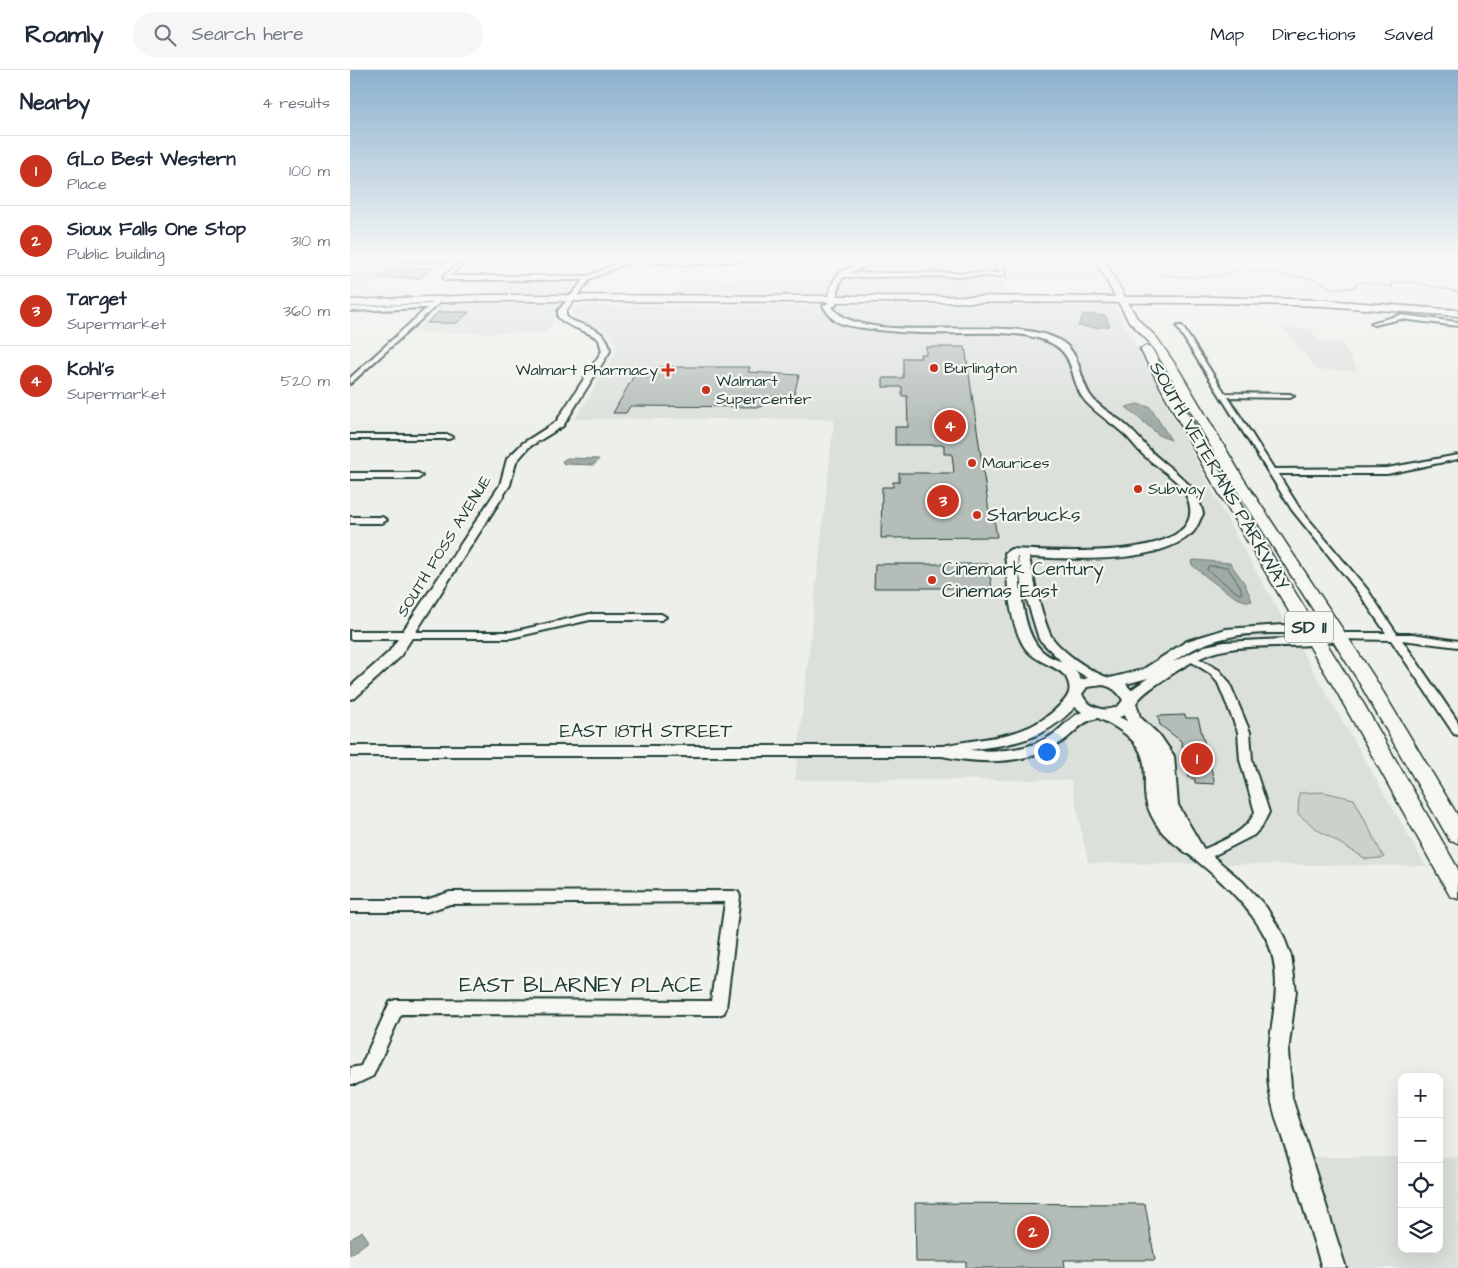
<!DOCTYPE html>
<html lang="en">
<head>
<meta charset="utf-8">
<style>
  body { margin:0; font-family:"Architects Daughter",sans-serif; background:#f6f6f7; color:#1f2937 }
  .controls { position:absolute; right:15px; bottom:15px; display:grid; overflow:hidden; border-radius:10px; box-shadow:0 5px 20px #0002 }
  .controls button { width:45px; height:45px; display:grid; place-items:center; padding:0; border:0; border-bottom:1px solid #e0e1e3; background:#fff; color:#1f2937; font:25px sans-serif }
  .you { position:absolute; left:696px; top:681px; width:18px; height:18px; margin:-12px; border:4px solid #fff; border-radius:50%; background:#1a73e8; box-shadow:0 0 0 8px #1a73e833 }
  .badge { display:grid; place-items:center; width:32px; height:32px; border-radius:50%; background:#c8321e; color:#fff; font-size:16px; font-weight:700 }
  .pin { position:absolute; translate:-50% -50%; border:2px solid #fff; box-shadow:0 1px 5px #0006 }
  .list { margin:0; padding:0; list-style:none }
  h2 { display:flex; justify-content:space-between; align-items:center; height:65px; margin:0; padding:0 20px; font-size:21px }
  h2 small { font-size:16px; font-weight:400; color:#747a83 }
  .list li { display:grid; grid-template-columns:32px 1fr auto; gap:15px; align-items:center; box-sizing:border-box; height:70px; padding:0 20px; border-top:1px solid #e0e1e3 }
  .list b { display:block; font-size:19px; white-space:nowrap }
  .list p { margin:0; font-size:16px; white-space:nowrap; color:#747a83 }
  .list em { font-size:16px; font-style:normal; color:#747a83 }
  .icon { flex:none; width:28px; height:28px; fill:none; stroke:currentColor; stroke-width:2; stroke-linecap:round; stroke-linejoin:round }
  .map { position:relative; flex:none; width:1108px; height:1198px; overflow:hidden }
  header { display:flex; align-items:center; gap:30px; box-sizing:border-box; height:70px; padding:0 25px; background:#fff; border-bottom:1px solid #e0e1e3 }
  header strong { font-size:24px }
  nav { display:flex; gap:28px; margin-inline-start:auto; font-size:18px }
  .search { width:350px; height:45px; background:#f6f6f7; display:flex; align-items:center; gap:12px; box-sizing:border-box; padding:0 18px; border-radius:28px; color:#747a83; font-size:19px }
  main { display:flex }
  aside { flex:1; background:#fff }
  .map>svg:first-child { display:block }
  .built { fill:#dce0db }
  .green { fill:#cbd2cc; stroke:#758880 }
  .water { fill:#9faaa4; stroke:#6c7e77 }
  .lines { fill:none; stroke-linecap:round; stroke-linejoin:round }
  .shore { stroke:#526961; stroke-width:1 }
  .stream { stroke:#6c7e77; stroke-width:1 }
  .building { fill:#b4bdb8; stroke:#1f3d34 }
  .minor-casing { stroke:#1f3d34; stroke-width:4 }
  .tertiary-casing { stroke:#1f3d34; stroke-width:4 }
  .primary-casing { stroke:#1f3d34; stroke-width:3 }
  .trunk-casing { stroke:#1f3d34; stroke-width:3 }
  .minor { fill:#f6f6f2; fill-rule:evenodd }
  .tertiary { fill:#f6f6f2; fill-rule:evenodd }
  .primary { fill:#f6f6f2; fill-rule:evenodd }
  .trunk { fill:#f6f6f2; fill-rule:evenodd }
  .poi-dot { fill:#c8321e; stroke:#f6f6f2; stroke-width:2 }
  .labels { text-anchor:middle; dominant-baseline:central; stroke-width:4.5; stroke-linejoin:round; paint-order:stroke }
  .far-poi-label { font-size:16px; fill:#1f3d34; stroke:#f6f6f2; text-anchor:start }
  .far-street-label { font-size:16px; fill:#1f3d34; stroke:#f6f6f2 }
  .shield { fill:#f6f6f2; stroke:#60746d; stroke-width:1 }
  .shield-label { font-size:18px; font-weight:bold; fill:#1f3d34 }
  .street-label { font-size:19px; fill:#1f3d34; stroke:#f6f6f2 }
  .poi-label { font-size:19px; fill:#1f3d34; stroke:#f6f6f2; text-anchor:start }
  .near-street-label { font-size:22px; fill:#1f3d34; stroke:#f6f6f2 }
</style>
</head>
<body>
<header>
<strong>Roamly</strong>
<div class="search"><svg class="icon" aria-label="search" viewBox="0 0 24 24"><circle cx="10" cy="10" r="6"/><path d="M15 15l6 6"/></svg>Search here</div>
<nav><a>Map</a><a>Directions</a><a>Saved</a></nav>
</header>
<main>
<aside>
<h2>Nearby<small>4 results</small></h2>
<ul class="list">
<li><span class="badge">1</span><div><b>GLo Best Western</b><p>Place</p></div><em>100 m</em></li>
<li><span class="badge">2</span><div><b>Sioux Falls One Stop</b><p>Public building</p></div><em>310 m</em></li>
<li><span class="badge">3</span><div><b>Target</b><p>Supermarket</p></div><em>360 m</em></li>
<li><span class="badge">4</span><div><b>Kohl's</b><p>Supermarket</p></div><em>520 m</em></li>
</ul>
</aside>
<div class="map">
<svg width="1108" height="1198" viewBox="0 0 1108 1198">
  <rect width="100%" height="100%" fill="#edefea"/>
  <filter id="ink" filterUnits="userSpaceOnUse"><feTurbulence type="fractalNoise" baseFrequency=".02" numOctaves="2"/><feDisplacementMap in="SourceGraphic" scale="10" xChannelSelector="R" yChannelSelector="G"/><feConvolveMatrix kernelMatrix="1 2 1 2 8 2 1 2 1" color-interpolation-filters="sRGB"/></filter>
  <g filter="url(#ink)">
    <g class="built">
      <path d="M517,188H742L751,210H652L657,226L321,228L332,210L476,209L489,199Z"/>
      <path d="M861,188H948L955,194L868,195Z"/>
      <path d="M0,197H40L0,224Z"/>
      <path d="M157,210H232L216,229H138Z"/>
      <path d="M212,233L203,244L204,251L195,263H63L93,234Z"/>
      <path d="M764,235L891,475L1076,796L738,793L721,710H445L484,349H225L266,283L267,275L256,261L223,248L222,242L227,236Z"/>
      <path d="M933,258L960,259L970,272L992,273L1008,301L967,300Z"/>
      <path d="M962,1087H1052V1179H1089V1087H1108V1198H997Z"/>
    </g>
    <path class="green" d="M973,722L1004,729L1034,788L1016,789L968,760L948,744L949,723Z"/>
    <g class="water">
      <path d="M738,244L756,246L760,256L746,258L728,256L733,245Z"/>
      <path d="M787,334L800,337L821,370L810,366L776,337Z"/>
      <path d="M217,388L249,389L244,395L214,394L212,391Z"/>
      <path d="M845,490L880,493L895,514L902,531C890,536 853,504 842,495L841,491Z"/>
      <path d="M12,1161L19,1171L0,1185V1170Z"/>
    </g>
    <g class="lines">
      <path class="shore" d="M859,496L877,497L890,516L892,523L889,524L857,500Z"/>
      <path class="stream" d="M807,204C827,207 847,208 867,206C877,205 884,199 894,199L964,209L984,219L1007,217L1004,214L1014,212L1044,217L1040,213L1063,212L1108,222"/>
    </g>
    <g class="building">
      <path d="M41,198H82L70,208H28Z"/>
      <path d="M89,242H119L107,253H77Z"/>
      <path d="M576,277H615L640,448H644L647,467L531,468L532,417H543V412H549V403H604L602,384H594V375H545V357H558L557,326H552V317H533V308H553V288H571L570,284H576Z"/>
      <path d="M306,297H400L398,302L449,305L444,325L415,327L412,337L280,336L276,343H263L286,302H303Z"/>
      <path d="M525,494H638L642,518H524Z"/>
      <path d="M835,645L836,648H848L865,714L845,713V709L839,708L831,671L810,655L808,646Z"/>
      <path d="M565,1133L795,1134L805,1190H714L715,1198H616V1192H566Z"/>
    </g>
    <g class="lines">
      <g class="minor-casing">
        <g id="minor">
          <path d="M0,188H118L100,206H238L241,208L238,210H95L93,207L111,191H0Z"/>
          <path d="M390,188H422L334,195L279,190L282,188L334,191Z"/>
          <path d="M645,188H651L655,206L490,207L487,205L490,203H650Z"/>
          <path d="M1100,188H1107L1108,193Z"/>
          <path d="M86,231L89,233L88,234L0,314V308L77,238L0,241V237L81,234Z"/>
          <path d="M1051,245L1108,252V256L1051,249L1024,255L1021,253Z"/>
          <path d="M828,256H832L875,323L940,324L944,326L940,328L878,327L924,399L1037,398L1108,385V389L1037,404H928L950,439L1017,519L1047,564H1063L1108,571V577L1052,570L1108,652V665L1104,664L1041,570L989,569L984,566L989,563H1036L1009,523L942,440L827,257Z"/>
          <path d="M0,365H99L103,367L99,369H0Z"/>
          <path d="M0,403H68L72,406L68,409H0Z"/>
          <path d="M0,447H32L37,450L32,453H0Z"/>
          <path d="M240,544H311L316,547L311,550H240L161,568H58L53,565L58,562H161Z"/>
          <path d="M841,584L869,600L879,612L900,662L902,690L919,742L912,756L904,765L853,791L848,790L846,786L848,782C869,772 895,764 905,742L890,690L888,662L868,613L861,604L837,589L835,587Z"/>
          <path d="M383,821L388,822L390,826L376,938L374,943L368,945L51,944L23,1006L6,1014H0V998L11,996L40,932L46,930L361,931L375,832L100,834L76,842H0V830H76L100,822Z"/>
        </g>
      </g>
      <g class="tertiary-casing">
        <g id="tertiary">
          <path d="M280,188H289L240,209L216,241V246L219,249C235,257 259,259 260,281L213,356L179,377L166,392L160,415L49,588L5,628L0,629V617L39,582L48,569H0V561H53L150,415L157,389L173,373L206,352L252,281L249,270C237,259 219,259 208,247V241L236,207Z"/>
          <path d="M520,188H528C501,209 489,193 486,235L482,237C512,279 658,242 709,270C732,283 728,306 740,325C747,336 762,344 772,352C781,359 788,367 796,376C817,400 846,409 853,444C849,450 847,460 841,464C804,495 726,489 679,487C682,503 694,557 703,569C714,583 743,604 760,608L792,600L837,571L876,559L933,555L989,562L996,566L994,569C952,581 916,572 875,580C855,583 836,595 819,606C808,614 794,621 786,633L790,647L811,667L824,686L828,735L853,778L893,812L916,837L933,865L941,886L946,921L938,982L942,1028L996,1198H972C960,1159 948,1121 937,1082C930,1061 922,1039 919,1017C912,966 940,917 916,868C900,837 873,812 846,790C831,778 815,769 805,752C790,726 797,719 794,694C791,670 767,657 748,648C730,651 724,665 710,673C675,695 631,694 592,686H0V676H593C638,666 678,670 712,633C720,625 722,618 716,607C707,594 683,594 672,573C658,546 658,513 655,483L661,479C694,480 866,495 837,427C830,410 811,400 797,388C788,381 782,371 774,364C762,353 747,344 736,332C717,310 729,282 694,270C668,261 639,263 612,263C579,264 547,263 514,258C505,257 489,255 482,248C479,245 476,240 473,236L478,233C482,200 492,202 520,188ZM667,487H668L670,507L689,569L712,592C705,589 697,586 691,580C671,561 671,513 667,487ZM933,563L972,567L875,572L855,576L823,592C856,567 892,562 933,563ZM725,600L738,608L731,610ZM798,608L781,620L776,614ZM753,615C763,617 768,622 773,630C764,646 738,640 732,624L737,617ZM725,637L732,642C720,647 715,655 705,663C681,681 648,682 619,680C663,674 693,671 725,637ZM775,645L777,651L769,647Z"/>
        </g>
      </g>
      <g class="primary-casing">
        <path id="primary" d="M134,225L864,227L974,230L1108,240V246L974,236L864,233L134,231L0,236V230Z"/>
      </g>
      <g class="trunk-casing">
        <g id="trunk">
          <path d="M744,188H753L787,248L807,268L829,300L893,408L1024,607L1108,746V773L1100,771L1006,607L879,408L817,300L799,272L778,250Z"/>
          <path d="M796,276L802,279L868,398L1008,624L1108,799V829L1100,826L988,624L854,398L790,279Z"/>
        </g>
      </g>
      <use href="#minor" class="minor"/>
      <use href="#tertiary" class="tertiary"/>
      <use href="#primary" class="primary"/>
      <use href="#trunk" class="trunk"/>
    </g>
  </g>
  <linearGradient id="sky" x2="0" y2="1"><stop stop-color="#8bb0cd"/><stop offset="0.53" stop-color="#f7f8f6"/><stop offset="1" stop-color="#f7f8f6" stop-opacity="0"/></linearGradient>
  <rect width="1108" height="356" fill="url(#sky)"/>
  <g class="poi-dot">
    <circle cx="584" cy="298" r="5"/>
    <path d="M315.5 292.5h5v5h5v5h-5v5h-5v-5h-5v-5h5z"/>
    <circle cx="356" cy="320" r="5"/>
    <circle cx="622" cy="393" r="5"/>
    <circle cx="788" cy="419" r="5"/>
    <circle cx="627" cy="445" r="5"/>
    <circle cx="582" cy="510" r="5"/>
  </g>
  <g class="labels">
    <g class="far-poi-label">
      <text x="594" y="298">Burlington</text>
      <text x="308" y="300" text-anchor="end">Walmart Pharmacy</text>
      <text x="366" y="311">Walmart<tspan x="366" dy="18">Supercenter</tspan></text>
      <text x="632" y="393">Maurices</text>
      <text x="798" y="419">Subway</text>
    </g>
    <g class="far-street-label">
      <text transform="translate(94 476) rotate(-58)">SOUTH FOSS AVENUE</text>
    </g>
    <rect class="shield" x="935" y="541.5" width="48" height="31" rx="4"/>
    <g class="shield-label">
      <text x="959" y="557">SD 11</text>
    </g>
    <g class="street-label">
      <text transform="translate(869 406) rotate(60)">SOUTH VETERANS PARKWAY</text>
      <text x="296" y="661">EAST 18TH STREET</text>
    </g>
    <g class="poi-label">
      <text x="637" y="445">Starbucks</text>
      <text x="592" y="499">Cinemark Century<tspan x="592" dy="22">Cinemas East</tspan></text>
    </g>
    <g class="near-street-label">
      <text x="231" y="915">EAST BLARNEY PLACE</text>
    </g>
  </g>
</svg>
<div class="controls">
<button>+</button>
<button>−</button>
<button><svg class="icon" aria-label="locate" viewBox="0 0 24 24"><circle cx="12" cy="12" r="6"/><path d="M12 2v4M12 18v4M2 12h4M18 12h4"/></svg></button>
<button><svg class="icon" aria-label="layers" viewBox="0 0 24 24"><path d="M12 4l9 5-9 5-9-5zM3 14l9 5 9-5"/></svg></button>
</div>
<div class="you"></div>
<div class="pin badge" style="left:847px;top:689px">1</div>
<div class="pin badge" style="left:683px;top:1162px">2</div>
<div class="pin badge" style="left:593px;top:431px">3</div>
<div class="pin badge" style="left:600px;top:356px">4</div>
</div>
</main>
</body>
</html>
